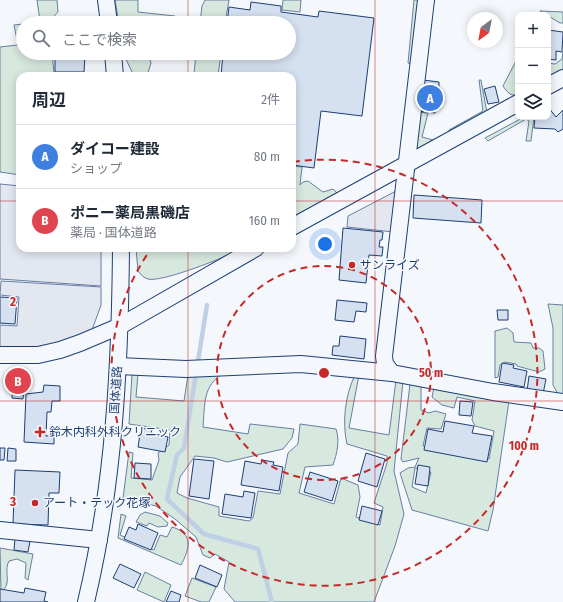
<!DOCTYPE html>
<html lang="ja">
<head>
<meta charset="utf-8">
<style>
  body { margin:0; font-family:"Fira Sans Condensed","Noto Sans JP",sans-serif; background:#f2f2f3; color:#1f2937 }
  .controls { position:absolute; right:12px; top:12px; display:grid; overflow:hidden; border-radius:8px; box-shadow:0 2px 10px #0003 }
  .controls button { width:36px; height:36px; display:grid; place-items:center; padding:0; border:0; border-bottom:1px solid #e0e1e3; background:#fff; color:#1f2937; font:20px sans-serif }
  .compass { position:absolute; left:467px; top:12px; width:36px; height:36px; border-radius:50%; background:#fff; box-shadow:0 2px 10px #0003; rotate:212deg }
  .you { position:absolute; left:325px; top:244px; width:14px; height:14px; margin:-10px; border:3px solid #fff; border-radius:50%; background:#1a73e8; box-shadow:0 0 0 6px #1a73e833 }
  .badge { display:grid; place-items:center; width:26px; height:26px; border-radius:50%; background:#0b8043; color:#fff; font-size:13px; font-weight:700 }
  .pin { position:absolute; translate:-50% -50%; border:2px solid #fff; box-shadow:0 1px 4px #0006 }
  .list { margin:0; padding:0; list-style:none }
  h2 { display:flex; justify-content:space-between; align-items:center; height:52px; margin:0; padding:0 16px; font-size:17px }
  h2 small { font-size:13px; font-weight:400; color:#747a83 }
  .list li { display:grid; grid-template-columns:26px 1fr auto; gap:12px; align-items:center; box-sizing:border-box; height:64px; padding:0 16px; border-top:1px solid #e0e1e3 }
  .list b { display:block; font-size:15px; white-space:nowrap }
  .list p { margin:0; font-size:13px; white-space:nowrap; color:#747a83 }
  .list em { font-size:13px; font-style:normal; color:#747a83 }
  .icon { flex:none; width:22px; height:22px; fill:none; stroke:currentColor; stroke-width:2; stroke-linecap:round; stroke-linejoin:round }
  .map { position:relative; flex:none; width:563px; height:602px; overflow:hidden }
  .search { position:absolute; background:#fff; box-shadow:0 2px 10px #0003; left:16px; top:16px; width:280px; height:44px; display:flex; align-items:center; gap:10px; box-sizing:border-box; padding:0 14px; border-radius:22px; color:#747a83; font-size:15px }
  .panel { position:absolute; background:#fff; box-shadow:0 2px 10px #0003; left:16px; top:72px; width:280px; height:180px; border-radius:12px }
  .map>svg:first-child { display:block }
  .green { fill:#d7e8df; stroke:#687fa3; fill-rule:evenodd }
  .parking { fill:#e3e8f0; stroke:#687fa3 }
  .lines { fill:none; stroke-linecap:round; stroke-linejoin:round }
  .stream { stroke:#bed0e5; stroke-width:4.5 }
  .building { fill:#d5e0f0; stroke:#1d3f73 }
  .minor-casing { stroke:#1d3f73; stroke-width:18 }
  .minor { stroke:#f4f7fb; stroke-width:16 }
  .grid { fill:none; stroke:#c62828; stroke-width:1; stroke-opacity:0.55 }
  .ring { fill:none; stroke:#c62828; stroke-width:2; stroke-dasharray:7 5 }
  .poi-dot { fill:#c62828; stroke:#f4f7fb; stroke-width:1.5 }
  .labels { text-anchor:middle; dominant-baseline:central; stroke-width:3; stroke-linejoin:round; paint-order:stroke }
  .poi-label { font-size:12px; fill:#1d3f73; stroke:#f4f7fb; text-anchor:start }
  .street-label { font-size:12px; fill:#1d3f73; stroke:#f4f7fb }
  .grid-label { font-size:13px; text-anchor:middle; font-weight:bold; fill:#c62828; stroke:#f4f7fb; stroke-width:3; stroke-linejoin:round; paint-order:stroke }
  .centre { fill:#c62828; stroke:#f4f7fb; stroke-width:2 }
  .ring-label { font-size:12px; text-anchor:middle; font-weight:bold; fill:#c62828; stroke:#f4f7fb; stroke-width:3; stroke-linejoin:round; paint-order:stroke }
</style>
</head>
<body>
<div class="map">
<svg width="563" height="602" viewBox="0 0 563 602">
  <rect width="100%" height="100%" fill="#f4f7fb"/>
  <g class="green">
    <path d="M37,0H57L58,12L51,19V23H30L40,21Z"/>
    <path d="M115,0H138V12L175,16L174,23H119Z"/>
    <path d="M205,0H229L225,23H200L202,6Z"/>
    <path d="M283,0H301L300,12L282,10Z"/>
    <path d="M414,0H422L412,64L408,63Z"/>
    <path d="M540,11L563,12V23H560Z"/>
    <path d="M23,24V53H52L54,73L96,76H20V175L0,172V47L18,45L14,25Z"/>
    <path d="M518,44V95C510,96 507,92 503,86L516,61Z"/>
    <path d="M563,52V72L548,80V63L555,64L562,59Z"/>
    <path d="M123,53H148L151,63L147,76H134Z"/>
    <path d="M196,53H221L218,76L194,74Z"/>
    <path d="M479,80H481L487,113L449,133V130L483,111Z"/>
    <path d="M417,112L428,113L422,137L433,140L413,151Z"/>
    <path d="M524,117H534L531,141H526L529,121L526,119L488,141L485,138Z"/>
    <path d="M292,166L302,167L300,185L303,182L308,181L323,192L333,189L339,195L292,221Z"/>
    <path d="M136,248H243C229,256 161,283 148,279C144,278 140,274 138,271Z"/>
    <path d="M548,304L563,305V397L559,396L553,385V328Z"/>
    <path d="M507,328L513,333L514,342L531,343L533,348H539L543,351L545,369L539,372L517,366L516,364L505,362L500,365L498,377L495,378V331Z"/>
    <path d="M224,373C202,385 205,406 203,427L248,434L250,424L294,429L292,438L283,449L227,462L214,458L195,456L180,477L177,493L187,498L219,507V516L249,521L253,518L258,491L280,494L288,453L298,444L300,424L336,429C340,440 337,454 333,465L305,467L299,493L334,504L341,478L358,485L360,497L356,517L380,525L383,507L374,503L387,463V456L347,444C342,423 345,395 355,375H359L349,428L389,435L396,380L403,381L394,471L404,514L395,546L374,602H235L224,589L229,562L215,554L210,558L203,555L196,537L175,519L156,506L123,498L129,452L133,453L131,478L152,480L159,460L158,453L169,445L170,430L129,424L132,374H138L136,397L184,401L188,375Z"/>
    <path d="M410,384L421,385V410L429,413L435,411L446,414L441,429L427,428L423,446L489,459L494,431L475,426L472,420L475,401L457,397L454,408L442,405L432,397L434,387L509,401L493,510L488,531L412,510L400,473L408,468L415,467L419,458L403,462L401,459ZM415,468L431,472L426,493L412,487Z"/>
    <path d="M145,512L160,516L168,523L167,526L158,527L149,523L147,526L136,522L140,515Z"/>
    <path d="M121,514L126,516L120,535L154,550L160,535L167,537L172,527C195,534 189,550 181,565L118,538Z"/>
    <path d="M0,548L33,554L28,580L25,578L26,563L17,559L9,561C3,572 13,583 1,592Z"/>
    <path d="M145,572L171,585L164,602L137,590Z"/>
    <path d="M192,578L216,587L209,602H201L185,596Z"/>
  </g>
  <g class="parking">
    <path d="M0,184L20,186V248H101V286L0,279Z"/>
    <path d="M400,189L394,232L347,227L348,216Z"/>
    <path d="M1,281L101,287V305L92,330L69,339L43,347L0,350V325L17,326L19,297L0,295Z"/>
  </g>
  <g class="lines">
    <path class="stream" d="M207,305L184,448L177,455L167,499L204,534L258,549L272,602"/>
  </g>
  <g class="building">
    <path d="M251,2L281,6V12L318,17L319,11L374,18L362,116L321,111L314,168L292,165V76H221L223,53H289V23H227L229,7L250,10Z"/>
    <path d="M52,21L68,22V23H52Z"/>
    <path d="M548,30L563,32L562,52L556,51V60L548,59Z"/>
    <path d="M55,54L85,55L84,72H55Z"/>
    <path d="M423,80L439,82V104L436,103L435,113L419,111Z"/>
    <path d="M495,86L499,102L488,104L484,89Z"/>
    <path d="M548,107L556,117L563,110V129L558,132L555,129L534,128L535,117H548Z"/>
    <path d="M414,195L482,200L481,223L413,218Z"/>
    <path d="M343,228L383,232L382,240H380L379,247H383L382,256L369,255L366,283L339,280Z"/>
    <path d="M0,297L17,298L15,324L0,323Z"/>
    <path d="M337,300L367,303L366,312L356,311L354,322L335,320Z"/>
    <path d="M497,310H508V320H498Z"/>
    <path d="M340,336L366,339L364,359L332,355L333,346H339Z"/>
    <path d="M502,363L514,365L513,368L527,371L524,387L499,382Z"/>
    <path d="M13,376L25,377L23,399L12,398Z"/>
    <path d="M529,376L546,379L543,394L527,391Z"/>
    <path d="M44,385L60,386V401H52L51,412H47L46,436H54V444L24,442L26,394L43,392Z"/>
    <path d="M460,401L473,402L471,416L459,415Z"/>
    <path d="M445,421L474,426L472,433L492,436L487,462L424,450L428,429L443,432Z"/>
    <path d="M141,428L152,430L151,433L168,437L165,452L138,447Z"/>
    <path d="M0,448H5L4,460H0Z"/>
    <path d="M8,448L16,449V461H7Z"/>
    <path d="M366,453L385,459L377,487L358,481Z"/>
    <path d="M194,459L214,461L209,499L189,496Z"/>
    <path d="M262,460L274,462L273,465L283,467L279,491L241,485L245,461L261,464Z"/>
    <path d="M135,463L151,464V479L134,478Z"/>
    <path d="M418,465L430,467L428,486L415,484Z"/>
    <path d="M15,470L60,472L59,493H49L48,525L13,524Z"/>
    <path d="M310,472L338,481L332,501L304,492Z"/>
    <path d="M244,491L255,493L251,518L222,514L225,494L243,497Z"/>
    <path d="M362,506L382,511L378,525L359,520Z"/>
    <path d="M138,524L158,533L151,550L124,539L129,527L136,530Z"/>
    <path d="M15,538L30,541L28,552L14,550Z"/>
    <path d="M120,564L141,574L134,588L113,578Z"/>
    <path d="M200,565L222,575L217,587L195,578Z"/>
    <path d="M25,588L46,592L44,601L48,602H0V589L24,593Z"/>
    <path d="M171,591L181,595L179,602H166Z"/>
  </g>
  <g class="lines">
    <g class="minor-casing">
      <g id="minor">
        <path d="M106,0L109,23"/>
        <path d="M426,0L384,356L385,364L392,373L493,392L563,402"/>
        <path d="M113,53L115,76"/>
        <path d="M548,86L563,78"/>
        <path d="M292,227L518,103"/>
        <path d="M0,355H38L60,350L80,343L120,326L256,248"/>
        <path d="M118,366L186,369L301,364L392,373"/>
        <path d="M0,530L99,540"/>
        <path d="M86,602C114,485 120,368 121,248"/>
      </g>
    </g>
    <use href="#minor" class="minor"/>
  </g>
  <path class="grid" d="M188,0V23M375,0V602M188,53V76M0,201H20M292,201H563M188,248V602M0,401H563"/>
  <g class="ring">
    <circle cx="324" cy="373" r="107"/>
    <path d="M293 162A213 213 0 1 1 151 249"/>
  </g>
  <g class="poi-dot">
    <circle cx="352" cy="265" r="4"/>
    <path d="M38 426h4v4h4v4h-4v4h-4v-4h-4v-4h4z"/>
    <circle cx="35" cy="503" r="4"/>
  </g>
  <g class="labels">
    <g class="poi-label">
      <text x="360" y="265">サンライズ</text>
      <text x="49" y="432">鈴木内科外科クリニック</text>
      <text x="43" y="503">アート・テック花塚</text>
    </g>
    <g class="street-label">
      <text transform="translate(116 390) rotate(-86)">国体道路</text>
    </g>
  </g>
  <g class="grid-label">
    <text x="13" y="306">2</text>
    <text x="13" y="506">3</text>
  </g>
  <circle cx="324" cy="373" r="6" class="centre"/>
  <g class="ring-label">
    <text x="431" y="377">50 m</text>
    <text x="524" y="450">100 m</text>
  </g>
</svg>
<div class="controls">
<button>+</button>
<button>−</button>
<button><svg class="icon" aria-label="layers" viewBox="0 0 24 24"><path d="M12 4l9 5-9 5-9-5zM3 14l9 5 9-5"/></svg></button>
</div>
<svg class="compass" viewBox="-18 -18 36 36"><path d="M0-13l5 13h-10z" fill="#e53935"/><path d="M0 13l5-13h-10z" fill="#747a83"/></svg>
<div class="you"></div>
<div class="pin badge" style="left:430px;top:98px;background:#3f7fe0">A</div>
<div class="pin badge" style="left:18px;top:381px;background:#e0444e">B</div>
<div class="search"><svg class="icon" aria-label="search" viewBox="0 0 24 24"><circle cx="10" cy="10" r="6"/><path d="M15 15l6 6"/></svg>ここで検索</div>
<section class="panel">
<h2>周辺<small>2件</small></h2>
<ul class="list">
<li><span class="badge" style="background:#3f7fe0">A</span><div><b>ダイコー建設</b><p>ショップ</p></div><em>80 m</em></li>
<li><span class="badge" style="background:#e0444e">B</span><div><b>ポニー薬局黒磯店</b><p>薬局 · 国体道路</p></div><em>160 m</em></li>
</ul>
</section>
</div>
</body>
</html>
